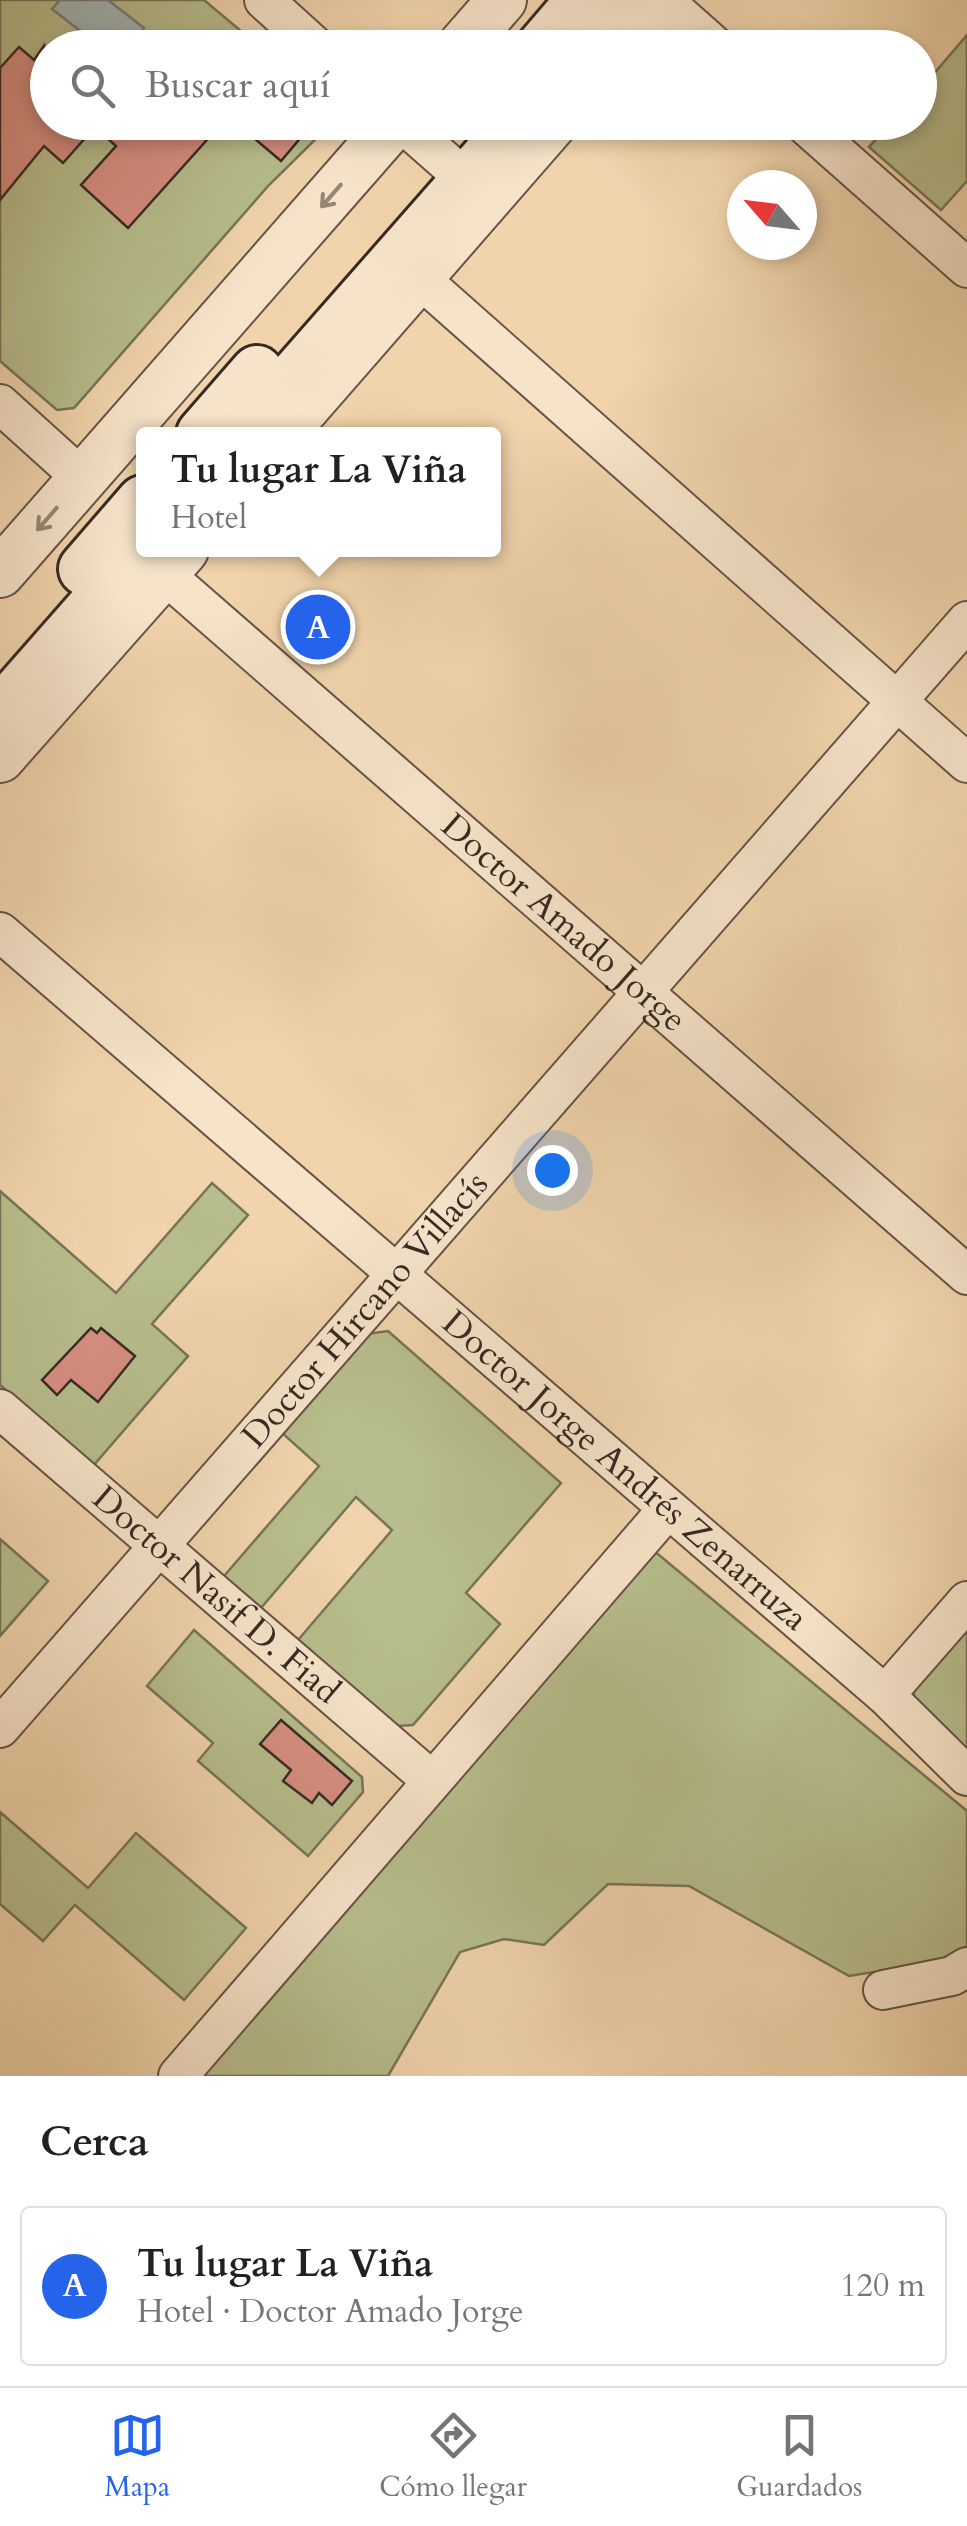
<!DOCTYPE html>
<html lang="es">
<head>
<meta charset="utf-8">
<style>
  body { margin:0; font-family:Cardo,serif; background:#f6f6f6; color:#202124 }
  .compass { position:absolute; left:727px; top:170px; width:90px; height:90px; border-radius:50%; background:#fff; box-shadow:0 5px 15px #0003; rotate:298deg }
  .you { position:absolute; left:552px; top:1170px; width:35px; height:35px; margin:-25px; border:8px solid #fff; border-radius:50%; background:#1a73e8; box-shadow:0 0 0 15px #1a73e833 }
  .badge { display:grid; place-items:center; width:65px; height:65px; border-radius:50%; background:#2563eb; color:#fff; font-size:32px; font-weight:700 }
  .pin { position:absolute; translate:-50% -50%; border:5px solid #fff; box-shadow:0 2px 10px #0006 }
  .popup { position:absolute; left:136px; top:427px; width:365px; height:130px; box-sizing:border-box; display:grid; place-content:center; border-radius:10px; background:#fff; filter:drop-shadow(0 2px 8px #0005); font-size:32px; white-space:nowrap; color:#757577 }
  .popup b { font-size:38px; color:#202124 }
  .popup::after { content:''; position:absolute; left:50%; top:100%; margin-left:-20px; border:20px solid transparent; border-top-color:#fff }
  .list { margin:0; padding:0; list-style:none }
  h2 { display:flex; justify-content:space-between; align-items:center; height:130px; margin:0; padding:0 40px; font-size:42px }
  h2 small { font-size:32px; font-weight:400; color:#757577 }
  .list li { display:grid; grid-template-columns:65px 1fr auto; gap:30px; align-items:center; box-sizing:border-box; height:160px; margin:0 20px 20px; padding:0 20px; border:2px solid #e0e0e0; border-radius:10px }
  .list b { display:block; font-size:38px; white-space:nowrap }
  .list p { margin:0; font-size:32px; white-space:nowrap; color:#757577 }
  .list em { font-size:32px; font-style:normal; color:#757577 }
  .icon { flex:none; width:55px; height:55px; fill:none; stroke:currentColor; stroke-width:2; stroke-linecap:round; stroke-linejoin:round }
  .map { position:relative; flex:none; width:967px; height:2076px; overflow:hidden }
  .search { position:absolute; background:#fff; box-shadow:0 5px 15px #0003; left:30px; right:30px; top:30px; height:110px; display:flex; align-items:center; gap:25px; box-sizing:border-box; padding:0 35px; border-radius:55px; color:#757577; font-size:38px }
  .sheet { height:310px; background:#fff }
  nav { display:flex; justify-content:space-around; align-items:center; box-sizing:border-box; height:140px; border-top:2px solid #e0e0e0; background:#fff; font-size:28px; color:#757577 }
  nav a { display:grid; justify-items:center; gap:5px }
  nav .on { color:#2563eb }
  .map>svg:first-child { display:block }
  .green { fill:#b7bd8c; stroke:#777458; stroke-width:2.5 }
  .water { fill:#a1b5b6; stroke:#777d7c; stroke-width:2.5 }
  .building { fill:#d78e82; stroke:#372a24; stroke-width:2.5 }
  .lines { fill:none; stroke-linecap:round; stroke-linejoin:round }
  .minor-casing { stroke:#665446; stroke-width:42 }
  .tertiary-casing { stroke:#665446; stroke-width:52 }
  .secondary-casing { stroke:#372a24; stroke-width:58 }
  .minor { stroke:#f6e3c9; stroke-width:38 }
  .tertiary { stroke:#f6e3c9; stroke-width:48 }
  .secondary { stroke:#f6e3c9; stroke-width:52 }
  .oneway { stroke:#968676 }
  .labels { text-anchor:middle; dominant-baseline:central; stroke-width:8; stroke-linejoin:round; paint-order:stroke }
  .street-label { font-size:35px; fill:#372a24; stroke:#f6e3c9 }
</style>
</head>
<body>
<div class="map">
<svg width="967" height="2076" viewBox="0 0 967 2076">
  <rect width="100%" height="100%" fill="#f1d4ac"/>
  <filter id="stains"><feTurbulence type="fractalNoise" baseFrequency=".002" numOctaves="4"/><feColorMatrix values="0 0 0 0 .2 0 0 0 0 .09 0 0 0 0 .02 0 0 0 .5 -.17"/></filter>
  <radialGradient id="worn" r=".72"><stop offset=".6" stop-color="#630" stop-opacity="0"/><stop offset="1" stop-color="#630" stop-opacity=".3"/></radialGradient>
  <g class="green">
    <path d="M0,0H204L260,47L48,48V122L332,123L269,185L74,408L57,410L0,361Z"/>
    <path d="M967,35V181L941,210L869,147L891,123L920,122V90Z"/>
    <path d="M212,1183L248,1215L152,1324L188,1356L93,1466L0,1385V1191L116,1293Z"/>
    <path d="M388,1331L561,1483L466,1593L500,1624L413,1725L397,1726L298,1640L392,1530L356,1497L261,1608L224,1576L319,1466L282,1433L366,1334Z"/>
    <path d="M0,1539L48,1581L0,1636Z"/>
    <path d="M647,1545L967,1811V1946L937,1962L849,1976L689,1886L608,1884L544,1945L504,1939L460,1952L388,2076H185Z"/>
    <path d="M194,1630L362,1777L363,1792L308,1856L198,1761L213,1743L147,1686Z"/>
    <path d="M967,1630V1761L914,1714V1691Z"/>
    <path d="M0,1812L88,1888L136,1833L246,1928L184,2000L75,1905L43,1941L0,1904Z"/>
  </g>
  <path class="water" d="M60,0H108L144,28L128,47H101L52,9Z"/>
  <g class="building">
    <path d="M44,46L48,122L222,123L128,228L81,185L116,146L95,127L63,163L44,146L0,200V68L19,47L34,60Z"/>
    <path d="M235,122H314L281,161Z"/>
    <path d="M91,1328L97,1333L101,1328L135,1356L98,1402L71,1380L57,1395L42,1380Z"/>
    <path d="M281,1720L352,1781L332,1805L319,1793L312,1803L283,1781L291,1770L260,1744Z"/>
  </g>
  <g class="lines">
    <g class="minor-casing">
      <g id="minor">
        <path d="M264,0L317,48"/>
        <path d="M663,0L717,48"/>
        <path d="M401,122L468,181"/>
        <path d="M802,122L967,268"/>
        <path d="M418,277L967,763"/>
        <path d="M0,404L83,479"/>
        <path id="s1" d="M163,573L967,1275"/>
        <path id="s2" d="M0,932L885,1695L967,1776"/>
        <path id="s3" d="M0,1409L430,1779"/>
        <path d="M885,1695L967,1601"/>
        <path id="s4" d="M0,1728L967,621"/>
        <path d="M883,1990L952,1976L967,1967"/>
        <path d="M178,2076L666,1511"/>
      </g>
    </g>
    <g class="tertiary-casing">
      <g id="tertiary">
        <path d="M460,48L502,0"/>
        <path d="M620,48L662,0"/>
        <path d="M282,434L554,122"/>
        <path d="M0,573L395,122"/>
        <path d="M0,758L184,550"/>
      </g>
    </g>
    <g class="secondary-casing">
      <g id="secondary">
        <path d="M542,48L583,0"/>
        <path d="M585,48L627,0"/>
        <path d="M203,434L257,372"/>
        <path d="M245,434L519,122"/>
        <path d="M85,569L143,502"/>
        <path d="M0,714L144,550"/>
      </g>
    </g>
    <use href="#minor" class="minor"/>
    <use href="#tertiary" class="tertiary"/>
    <use href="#secondary" class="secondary"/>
  </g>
  <defs><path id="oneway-shaft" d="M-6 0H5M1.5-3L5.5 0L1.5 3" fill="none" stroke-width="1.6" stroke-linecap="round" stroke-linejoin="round" transform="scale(2.5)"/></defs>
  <g class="oneway">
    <use href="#oneway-shaft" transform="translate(331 196) rotate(131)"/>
    <use href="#oneway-shaft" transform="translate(47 519) rotate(131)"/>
  </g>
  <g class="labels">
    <g class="street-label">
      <text stroke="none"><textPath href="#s1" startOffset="532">Doctor Amado Jorge</textPath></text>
      <text stroke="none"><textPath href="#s4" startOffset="555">Doctor Hircano Villacís</textPath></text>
      <text stroke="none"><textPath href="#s2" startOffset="825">Doctor Jorge Andrés Zenarruza</textPath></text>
      <text stroke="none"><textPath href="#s3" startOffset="285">Doctor Nasif D. Fiad</textPath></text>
    </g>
  </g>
  <rect width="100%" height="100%" filter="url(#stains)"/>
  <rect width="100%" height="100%" fill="url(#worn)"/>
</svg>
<svg class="compass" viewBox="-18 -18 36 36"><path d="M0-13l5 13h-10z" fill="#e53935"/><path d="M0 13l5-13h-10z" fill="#757577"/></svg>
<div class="you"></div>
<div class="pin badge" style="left:318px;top:627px">A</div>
<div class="popup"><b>Tu lugar La Viña</b>Hotel</div>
<div class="search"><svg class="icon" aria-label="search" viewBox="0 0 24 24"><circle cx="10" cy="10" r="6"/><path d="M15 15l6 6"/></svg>Buscar aquí</div>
</div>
<section class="sheet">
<h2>Cerca<small></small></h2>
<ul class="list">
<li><span class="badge">A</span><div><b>Tu lugar La Viña</b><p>Hotel · Doctor Amado Jorge</p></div><em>120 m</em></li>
</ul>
</section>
<nav>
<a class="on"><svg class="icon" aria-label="map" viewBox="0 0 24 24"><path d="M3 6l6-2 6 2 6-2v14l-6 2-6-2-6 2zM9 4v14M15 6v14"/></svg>Mapa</a>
<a><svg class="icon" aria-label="directions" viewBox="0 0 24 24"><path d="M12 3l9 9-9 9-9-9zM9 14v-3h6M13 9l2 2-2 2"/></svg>Cómo llegar</a>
<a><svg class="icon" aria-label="saved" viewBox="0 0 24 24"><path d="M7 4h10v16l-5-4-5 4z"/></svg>Guardados</a>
</nav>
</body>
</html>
